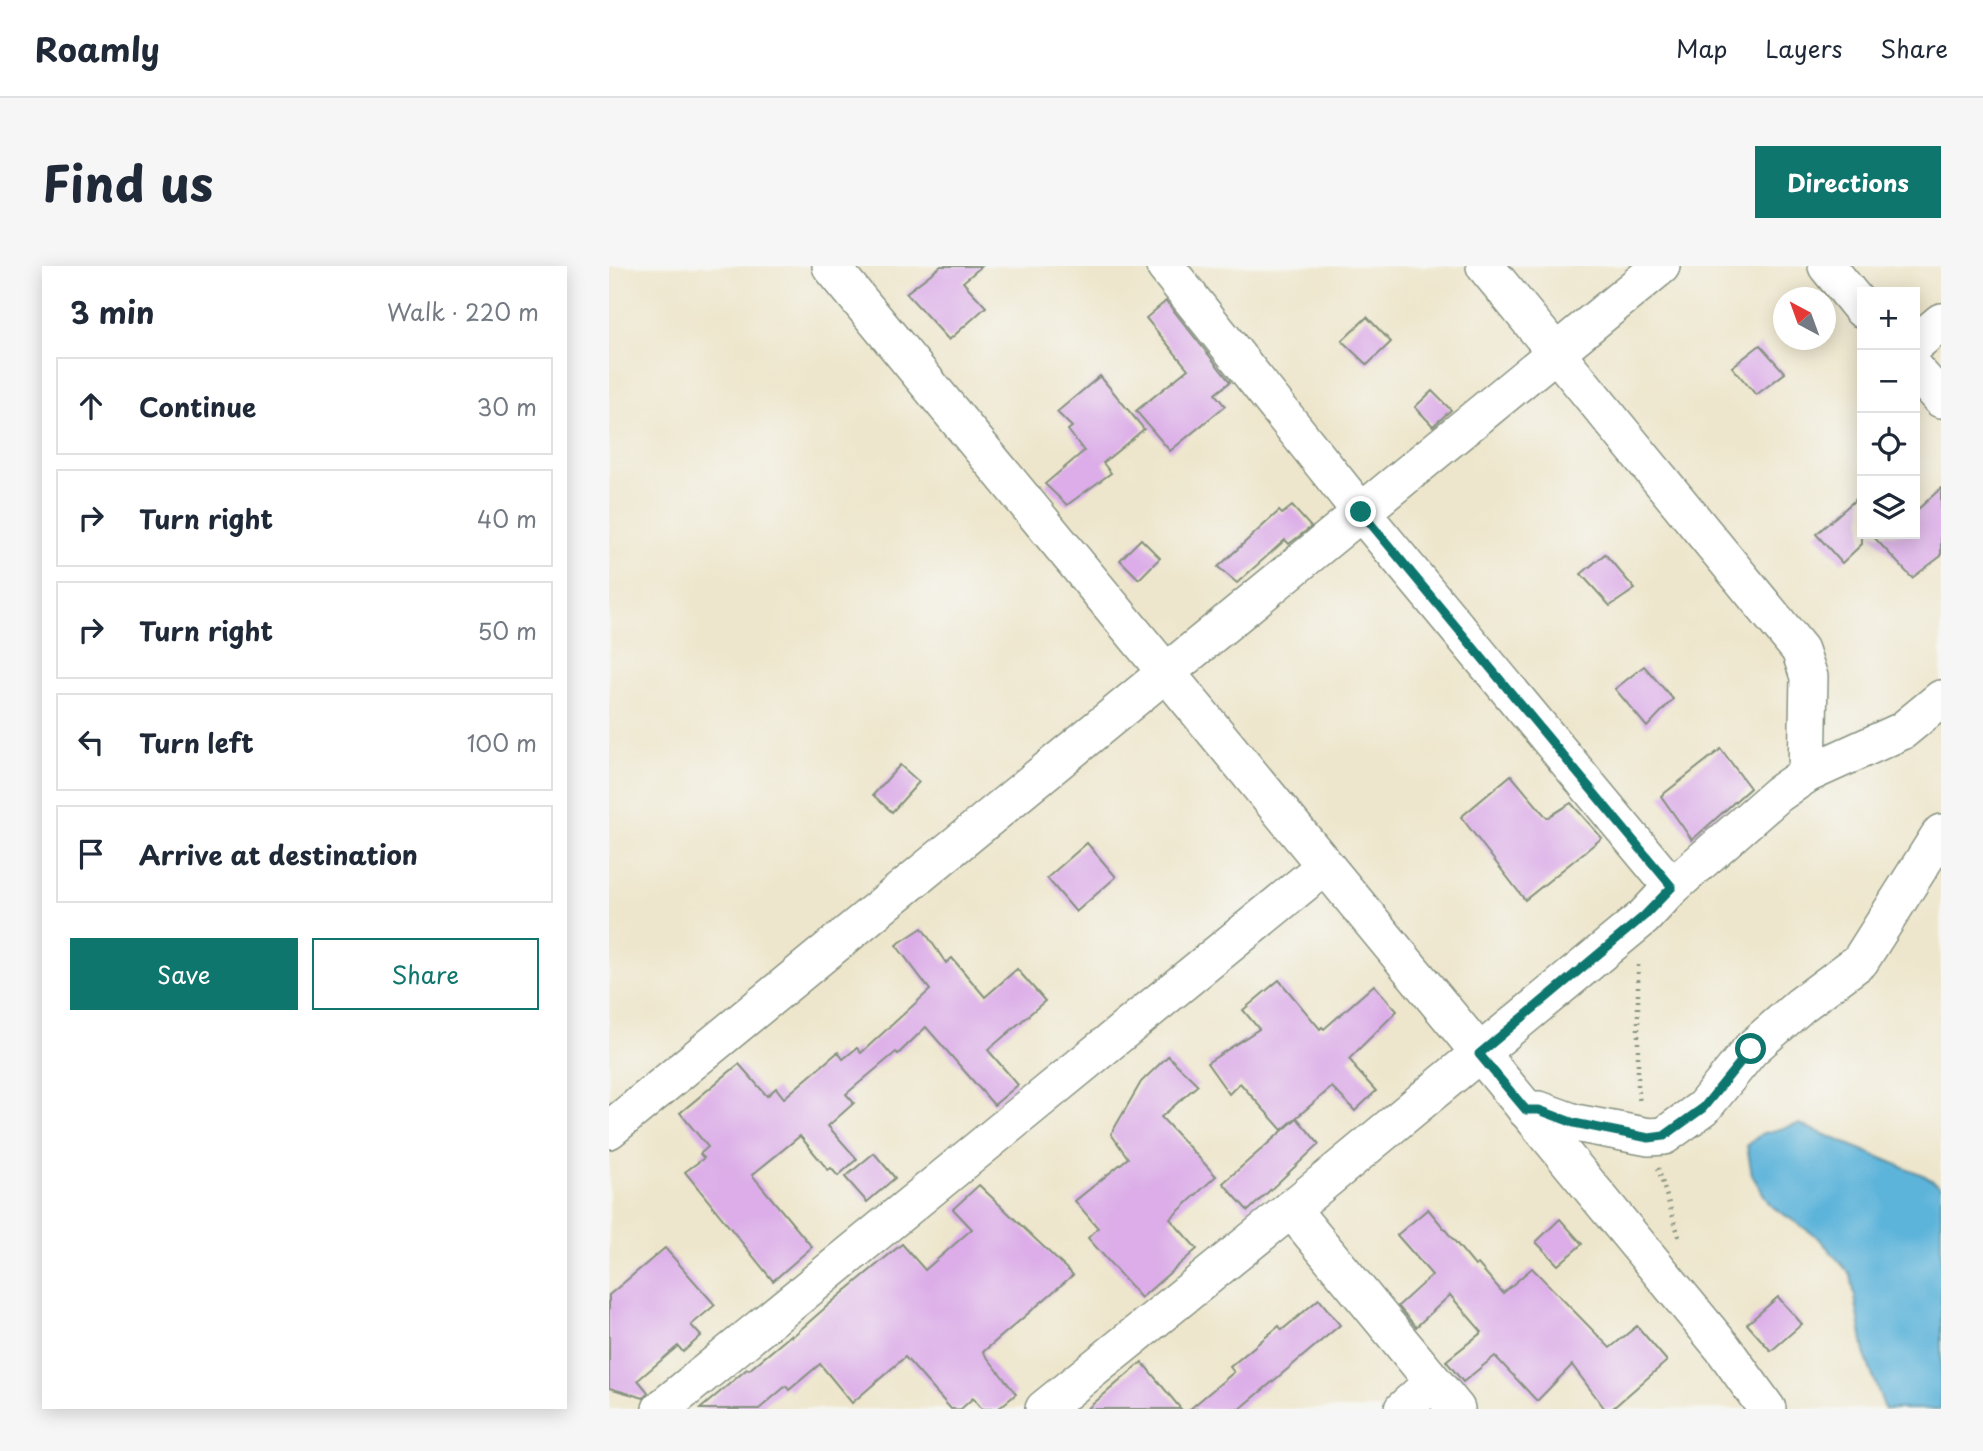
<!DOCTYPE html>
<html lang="en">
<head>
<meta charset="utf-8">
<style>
  body { margin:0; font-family:"Playpen Sans",sans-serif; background:#f6f6f7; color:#1f2937 }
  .controls { position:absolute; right:21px; top:21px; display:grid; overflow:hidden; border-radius:0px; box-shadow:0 4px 18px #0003 }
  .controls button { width:63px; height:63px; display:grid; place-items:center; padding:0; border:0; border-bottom:2px solid #e0e1e3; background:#fff; color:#1f2937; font:35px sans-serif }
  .compass { position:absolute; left:1164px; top:21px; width:63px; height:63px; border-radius:50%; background:#fff; box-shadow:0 4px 18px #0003; rotate:319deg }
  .stop { position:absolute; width:21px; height:21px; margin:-16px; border:5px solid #0f766e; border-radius:50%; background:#fff }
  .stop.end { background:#0f766e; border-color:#fff; box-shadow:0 2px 7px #0008 }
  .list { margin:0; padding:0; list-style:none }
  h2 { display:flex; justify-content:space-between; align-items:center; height:91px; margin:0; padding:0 28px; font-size:30px }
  h2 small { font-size:23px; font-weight:400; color:#747a83 }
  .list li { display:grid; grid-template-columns:46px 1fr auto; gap:21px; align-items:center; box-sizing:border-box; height:98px; margin:0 14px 14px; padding:0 14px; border:2px solid #e0e1e3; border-radius:0px }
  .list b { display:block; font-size:26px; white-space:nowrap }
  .list em { font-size:23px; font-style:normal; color:#747a83 }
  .actions { display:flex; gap:14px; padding:21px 28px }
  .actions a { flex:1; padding:16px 0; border:2px solid #0f766e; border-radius:0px; text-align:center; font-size:24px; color:#0f766e }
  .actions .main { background:#0f766e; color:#fff }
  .icon { flex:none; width:38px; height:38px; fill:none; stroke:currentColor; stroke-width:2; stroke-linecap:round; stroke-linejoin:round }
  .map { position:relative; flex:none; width:1332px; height:1143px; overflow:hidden; border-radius:0px }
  header { display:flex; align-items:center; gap:42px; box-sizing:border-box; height:98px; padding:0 35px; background:#fff; border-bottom:2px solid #e0e1e3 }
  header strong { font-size:33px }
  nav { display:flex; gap:38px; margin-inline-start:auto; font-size:24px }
  .intro { display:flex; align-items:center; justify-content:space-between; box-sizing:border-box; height:168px; padding:0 42px }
  h1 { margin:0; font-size:49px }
  .button { padding:18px 32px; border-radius:0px; background:#0f766e; color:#fff; font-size:24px; font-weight:700 }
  main { display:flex; gap:42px; padding:0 42px }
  aside { flex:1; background:#fff; border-radius:0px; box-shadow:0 4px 18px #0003 }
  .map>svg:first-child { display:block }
  .water { fill:#5db4da; stroke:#3e7887; stroke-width:2 }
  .building { fill:#dcade8 }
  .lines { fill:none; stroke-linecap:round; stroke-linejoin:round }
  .street-casing { stroke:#869280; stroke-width:40 }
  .path { stroke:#869280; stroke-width:4.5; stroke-dasharray:2 5; stroke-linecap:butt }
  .street { stroke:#fff; stroke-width:37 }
  .route { stroke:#0f766e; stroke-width:9 }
</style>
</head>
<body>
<header>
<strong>Roamly</strong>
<nav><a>Map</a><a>Layers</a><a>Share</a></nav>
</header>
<div class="intro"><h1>Find us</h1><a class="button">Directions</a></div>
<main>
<aside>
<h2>3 min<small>Walk · 220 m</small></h2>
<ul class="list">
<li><svg class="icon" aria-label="ahead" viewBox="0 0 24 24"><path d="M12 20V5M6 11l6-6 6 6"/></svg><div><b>Continue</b></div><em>30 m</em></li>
<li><svg class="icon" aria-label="right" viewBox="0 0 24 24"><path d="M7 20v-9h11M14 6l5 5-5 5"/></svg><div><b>Turn right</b></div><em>40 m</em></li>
<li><svg class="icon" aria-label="right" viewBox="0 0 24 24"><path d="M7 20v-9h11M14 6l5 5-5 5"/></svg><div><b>Turn right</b></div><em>50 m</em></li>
<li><svg class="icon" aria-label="left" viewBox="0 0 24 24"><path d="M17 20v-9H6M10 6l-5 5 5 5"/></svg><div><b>Turn left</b></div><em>100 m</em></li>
<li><svg class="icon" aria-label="arrive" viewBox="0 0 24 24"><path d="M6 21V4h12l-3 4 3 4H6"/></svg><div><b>Arrive at destination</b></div></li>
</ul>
<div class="actions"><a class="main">Save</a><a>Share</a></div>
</aside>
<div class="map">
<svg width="1332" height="1143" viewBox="0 0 1332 1143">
  <rect width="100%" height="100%" fill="#f6f6f2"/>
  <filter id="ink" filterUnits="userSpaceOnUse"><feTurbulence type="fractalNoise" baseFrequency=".0143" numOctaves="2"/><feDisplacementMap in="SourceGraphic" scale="14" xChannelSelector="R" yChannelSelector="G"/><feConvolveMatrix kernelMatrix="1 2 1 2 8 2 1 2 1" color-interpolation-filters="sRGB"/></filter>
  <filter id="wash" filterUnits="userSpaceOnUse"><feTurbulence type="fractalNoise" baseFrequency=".00686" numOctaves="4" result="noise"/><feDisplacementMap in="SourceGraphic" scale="28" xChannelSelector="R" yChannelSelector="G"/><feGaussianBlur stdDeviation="1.57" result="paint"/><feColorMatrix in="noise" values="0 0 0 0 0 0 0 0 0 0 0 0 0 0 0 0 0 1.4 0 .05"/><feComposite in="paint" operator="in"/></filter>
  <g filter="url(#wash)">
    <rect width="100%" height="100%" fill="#eee6cc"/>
    <path class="water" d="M1190,858L1316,910L1332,920V1143H1276L1257,1092L1242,1009L1210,972L1161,939L1143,909L1138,880L1152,868Z"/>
    <g id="blocks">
      <g class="building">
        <path d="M332,0H373L354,16L377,41L340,74L297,27Z"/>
        <path d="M557,35L621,116L606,128L616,140L561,185L527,145L579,103L537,52Z"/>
        <path d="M758,51L782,76L758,99L733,75Z"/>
        <path d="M1151,79L1176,107L1147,129L1123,101Z"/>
        <path d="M491,110L535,163L494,197L502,207L458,239L436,218L475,185L459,164L463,161L448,146Z"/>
        <path d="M823,125L842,144L824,160L806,141Z"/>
        <path d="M1332,222V290L1303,312L1262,268H1306V246Z"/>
        <path d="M1253,228V278L1233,297L1207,268Z"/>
        <path d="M683,240L702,261L680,278L676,274L628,317L609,301L670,245L673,248Z"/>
        <path d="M532,273L551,292L530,313L511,294Z"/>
        <path d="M996,288L1026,323L1001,340L972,308Z"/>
        <path d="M1035,400L1064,433L1038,461L1006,423Z"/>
        <path d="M1112,483L1141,522L1083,574L1052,530Z"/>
        <path d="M291,499L310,516L283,546L264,529Z"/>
        <path d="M902,509L938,552L962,537L993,572L916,634L852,551Z"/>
        <path d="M478,577L507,611L467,646L438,612Z"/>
        <path d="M313,662L337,697L343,692L376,731L408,703L436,735L379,784L409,819L385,839L317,761L289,788L287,786L237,828L245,837L219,860L248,893L229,910L222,902L219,904L191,870L143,909L203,981L164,1015L76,906L95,892L91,888L99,881L71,847L130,798L158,830L167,822L175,832L229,786L234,793L248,782L252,787L321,724L287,679Z"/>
        <path d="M670,714L711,763L713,761L715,763L765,719L788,745L740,793L747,801L746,802L767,825L746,845L723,821L673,864L631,817L620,828L598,797L650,763L634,744Z"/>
        <path d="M559,790L589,819L552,851L607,910L561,953L588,983L532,1032L479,972L489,962L466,935L519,892L502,868L532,816Z"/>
        <path d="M688,852L710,878L639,945L614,917Z"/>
        <path d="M265,887L286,912L258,936L236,911Z"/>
        <path d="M370,919L464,1009L374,1086L407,1128L389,1143H373L364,1132L352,1143H342L296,1091L243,1137L211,1098L180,1124L177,1120L150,1143H91L138,1103L140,1104L182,1069L183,1071L224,1035L293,978L316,1004L363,963L344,943Z"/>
        <path d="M819,943L866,1000L869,998L894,1027L923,1002L1001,1082L1028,1060L1058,1095L1003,1143H996L963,1099L928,1135L886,1090L854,1116L837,1095L873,1066L841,1029L807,1061L789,1040L823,1009L788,969Z"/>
        <path d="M951,953L973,978L949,999L927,976Z"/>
        <path d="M56,982L106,1039L82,1059L92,1070L74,1086L69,1080L29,1114L39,1126L35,1132L0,1122V1029Z"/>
        <path d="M1169,1031L1193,1058L1162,1085L1138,1058Z"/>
        <path d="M710,1033L731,1059L631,1143H581L625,1106L621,1101L670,1060L673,1064Z"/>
        <path d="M533,1096L572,1143H478Z"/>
      </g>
    </g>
  </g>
  <g filter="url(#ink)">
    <use href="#blocks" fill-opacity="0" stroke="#869280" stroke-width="2"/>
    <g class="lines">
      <g class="street-casing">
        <g id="street">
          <path d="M222,0L1114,1082L1158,1143"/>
          <path d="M556,0L752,246L1063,621"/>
          <path d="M876,0L1191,384L1200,411L1198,508"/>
          <path d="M1218,0L1253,43"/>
          <path d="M1306,78L1332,56"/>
          <path d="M1306,104L1332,133"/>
          <path d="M917,844H930L966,857L1040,871L1055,870L1094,842L1142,783L1192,739L1251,695L1332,567"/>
          <path d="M0,864L1052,0"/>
          <path d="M682,943L847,1143"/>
          <path d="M52,1143L716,600"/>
          <path d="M435,1143L682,943L1035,651L1063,621L1169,528L1198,508L1293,465L1332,433"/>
          <path d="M794,1143L824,1116"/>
        </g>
      </g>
      <g class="path">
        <path d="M1029,699V824L1031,837"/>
        <path d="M1049,902L1071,974"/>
      </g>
      <use href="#street" class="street"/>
    </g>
  </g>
  <g class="lines" filter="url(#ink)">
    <path class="route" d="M752,246L1063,621L1035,650L870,788L917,844H930L965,857L1040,872L1055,870L1094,842L1142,783"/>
  </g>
</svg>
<div class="controls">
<button>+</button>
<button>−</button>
<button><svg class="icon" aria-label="locate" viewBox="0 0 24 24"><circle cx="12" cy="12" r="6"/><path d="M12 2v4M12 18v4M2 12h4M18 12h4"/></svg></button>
<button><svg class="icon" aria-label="layers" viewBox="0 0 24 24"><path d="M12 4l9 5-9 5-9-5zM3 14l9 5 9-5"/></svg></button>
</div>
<svg class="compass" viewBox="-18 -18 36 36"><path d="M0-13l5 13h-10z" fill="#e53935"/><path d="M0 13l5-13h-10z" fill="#747a83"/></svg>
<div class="stop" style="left:1142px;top:783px"></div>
<div class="stop end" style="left:752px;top:246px"></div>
</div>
</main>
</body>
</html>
